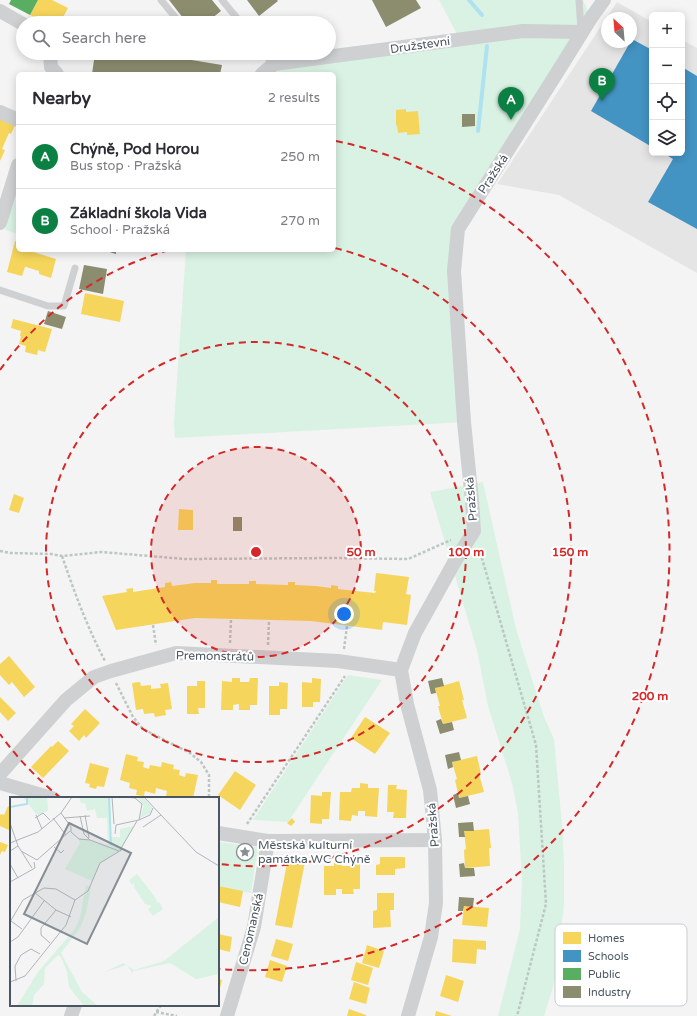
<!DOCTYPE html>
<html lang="en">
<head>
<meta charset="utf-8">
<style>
  body { margin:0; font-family:"Varela Round",sans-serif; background:#f7f7f7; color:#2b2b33 }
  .controls { position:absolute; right:12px; top:12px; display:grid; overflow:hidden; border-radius:6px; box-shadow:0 2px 10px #0003 }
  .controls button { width:36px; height:36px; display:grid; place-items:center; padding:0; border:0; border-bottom:1px solid #e1e1e2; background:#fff; color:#2b2b33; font:20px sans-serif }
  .compass { position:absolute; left:601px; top:12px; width:36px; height:36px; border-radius:50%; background:#fff; box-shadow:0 2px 10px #0003; rotate:334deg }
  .you { position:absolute; left:344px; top:614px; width:14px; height:14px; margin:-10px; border:3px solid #fff; border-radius:50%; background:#1a73e8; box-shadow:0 0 0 6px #1a73e833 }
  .badge { display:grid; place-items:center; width:26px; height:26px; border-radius:50%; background:#0b8043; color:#fff; font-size:13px; font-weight:700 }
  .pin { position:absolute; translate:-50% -33px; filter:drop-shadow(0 1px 2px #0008) }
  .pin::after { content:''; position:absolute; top:21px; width:14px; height:12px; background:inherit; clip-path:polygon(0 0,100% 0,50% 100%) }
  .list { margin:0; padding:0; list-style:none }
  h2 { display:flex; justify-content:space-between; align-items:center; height:52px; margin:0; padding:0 16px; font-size:17px }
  h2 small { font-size:13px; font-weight:400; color:#7c7c81 }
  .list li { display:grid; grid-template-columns:26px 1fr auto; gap:12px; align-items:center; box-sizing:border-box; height:64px; padding:0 16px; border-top:1px solid #e1e1e2 }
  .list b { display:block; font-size:15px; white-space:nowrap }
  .list p { margin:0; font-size:13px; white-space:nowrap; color:#7c7c81 }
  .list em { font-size:13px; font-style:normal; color:#7c7c81 }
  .icon { flex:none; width:22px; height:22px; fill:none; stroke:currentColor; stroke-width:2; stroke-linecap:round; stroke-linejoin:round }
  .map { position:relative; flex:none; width:697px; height:1016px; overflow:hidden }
  .search { position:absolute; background:#fff; box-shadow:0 2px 10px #0003; left:16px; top:16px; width:320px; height:44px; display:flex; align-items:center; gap:10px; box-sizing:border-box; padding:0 14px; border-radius:22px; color:#7c7c81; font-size:15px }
  .panel { position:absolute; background:#fff; box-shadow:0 2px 10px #0003; left:16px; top:72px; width:320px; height:180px; border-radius:6px }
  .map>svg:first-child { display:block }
  .education { fill:#e6e5e6; fill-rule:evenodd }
  .green { fill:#d9f2e3 }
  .homes { fill:#f6d55c }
  .schools { fill:#4393c3 }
  .public { fill:#5aae61 }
  .industry { fill:#8c8c6e }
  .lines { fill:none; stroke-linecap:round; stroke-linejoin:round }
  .stream { stroke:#aee2f0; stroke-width:4 }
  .path { stroke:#bcc7c4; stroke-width:2.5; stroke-dasharray:3 2; stroke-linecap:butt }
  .lane { stroke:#ced0d2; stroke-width:7 }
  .street { stroke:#ced0d2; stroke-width:14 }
  .ring { fill:none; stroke:#d62828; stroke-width:2; stroke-dasharray:7 5 }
  .labels { text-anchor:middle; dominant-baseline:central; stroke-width:4; stroke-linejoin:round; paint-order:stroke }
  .street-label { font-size:12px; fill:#4a5661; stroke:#fff }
  .poi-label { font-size:12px; fill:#4a5661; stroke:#fff; text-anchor:start }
  .inset-river { fill:none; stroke:#aee2f0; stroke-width:2 }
  .inset-road { fill:none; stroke:#b0b5b9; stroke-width:1 }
  .view { fill:#868d94; fill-opacity:0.15; stroke:#868d94; stroke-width:2 }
  .inset-edge { fill:none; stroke:#4a5661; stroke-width:2 }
  .key { fill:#fff; stroke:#c9ccd0; stroke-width:1 }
  .key-label { font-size:11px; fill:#4a5661 }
  .centre { fill:#d62828; stroke:#fff; stroke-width:2 }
  .ring-label { font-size:12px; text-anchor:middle; font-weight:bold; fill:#d62828; stroke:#fff; stroke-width:4; stroke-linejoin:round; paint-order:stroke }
</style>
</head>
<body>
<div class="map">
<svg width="697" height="1016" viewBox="0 0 697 1016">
  <rect width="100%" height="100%" fill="#f4f4f4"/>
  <path class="education" d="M617,2L652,22V153H682V40L697,48V273L559,195L497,184ZM607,18H631V42H607Z"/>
  <g class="green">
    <path d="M439,0H583L591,18L458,229L464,422L175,438L174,423L186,250H334V74H253L274,55L291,53H329V49L458,36Z"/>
    <path d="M18,190V234L5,230Z"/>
    <path d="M483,482L516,629L544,717L554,739L562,825L564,864V904L556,977L544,1016H498L520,929L522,880L518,813L512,783L488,706L477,650L430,492Z"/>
    <path d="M348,675L382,680L288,822L253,820Z"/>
    <path d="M218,842L258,847L251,893L218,887Z"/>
  </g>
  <g class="homes">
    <path d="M38,0H52L68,8L60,23H46L30,15Z"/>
    <path d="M406,109V112L418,111L420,134L407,135V132L398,133L397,125L396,126V110Z"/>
    <path d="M0,117L15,125L11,134L9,133L2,149L5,150L0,161Z"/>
    <path d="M15,241L18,242V250H30V251L56,259L51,278L39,274V271L26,267H25L22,276L7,272Z"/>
    <path d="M85,293L124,301L120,322L81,314Z"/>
    <path d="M13,319L52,329L45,352L38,350L37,355L25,352L26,346L19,344L21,336H20L21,331L11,328Z"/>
    <path d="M14,494L24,498L19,513L9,510Z"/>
    <path d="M179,509L193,510V530H178Z"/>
    <path d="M376,573L409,577L406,594L411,595L407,625L383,622L382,630L311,621L195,618L116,630L102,596L127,592L126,589L133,588V592L165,587V583L171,582L172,586L195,583H211V580H217V584H249V581H256V584L288,585V582H295V585L316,586L331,588V585L338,586V589L375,593L376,591H374Z"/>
    <path d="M9,656L35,687L24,697L12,682L9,685L0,675V664Z"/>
    <path d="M232,678H240V682H249L250,678H258L257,705H250V710H239V704L233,705V710H221L222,681L232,682Z"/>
    <path d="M312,678L321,679L320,702H313V707H302V682L312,683Z"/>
    <path d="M197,681H205V708H198L199,714H187V686H197Z"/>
    <path d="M459,681L464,700H462L467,718L443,724L438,706H440L435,688Z"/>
    <path d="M140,682L141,686L151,685V689L161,688L160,684L168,683L172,709L165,710L166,715L155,717L154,713L144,714L143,709L136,710L132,683Z"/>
    <path d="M279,682L288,683L287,709H280V715H269V686H279Z"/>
    <path d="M0,697L16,713L8,721L0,712Z"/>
    <path d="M85,709L100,723L86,738L84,735L79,741L69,731L74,726L71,724Z"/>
    <path d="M365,717L390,733L375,754L351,738Z"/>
    <path d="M58,741L69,751L43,778L31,767L51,746L52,747Z"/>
    <path d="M126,754L138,757L137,761L144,762L143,767L149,769L150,765L161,767L162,762L174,765L173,769L180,770L179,775L185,777L186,773L198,775L193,798H173L166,796L167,791L156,788L155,794L145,791L144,796L136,795L137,790L129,788L130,783L120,780Z"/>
    <path d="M477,756L481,774H479L484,792L459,798L455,780L457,779L452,762Z"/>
    <path d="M90,763L109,768L104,787L97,786L96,789L89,787L90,784L85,783Z"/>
    <path d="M235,771L256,785L240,810L218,795Z"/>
    <path d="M360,783L368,784V788H379L377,817L365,816V811H358V816L352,815L351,821L339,820L340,792H351L352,788H360Z"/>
    <path d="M388,785H397L396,789L407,790L406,818H393L394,812H387Z"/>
    <path d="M322,792H331L329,819H322V824L310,823L311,795L322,796Z"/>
    <path d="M8,806L11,807V831L0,826V815L1,814L4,815Z"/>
    <path d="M292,818L295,822L291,826L287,823Z"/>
    <path d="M489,829L491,848H489L490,866L465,868L464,850L466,849L464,831Z"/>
    <path d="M0,842L8,845L5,852L2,851L0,855Z"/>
    <path d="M380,857H405V868L395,869V875H376V865L380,864Z"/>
    <path d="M288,858L305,862L292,928L275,925Z"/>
    <path d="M334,862H342V866H352V862H360V889H353L354,894H342V889H336V895H324V866H334Z"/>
    <path d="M218,886L243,891L240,907L218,902Z"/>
    <path d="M377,893H394V910H390L391,927L373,928V911L377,910Z"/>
    <path d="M464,906L489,908L487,927L462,925Z"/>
    <path d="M218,934L232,937L230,952L218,949Z"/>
    <path d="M276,939L293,944L288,961L271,956Z"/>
    <path d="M453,939L486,941V950L477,949L476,964L452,962Z"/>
    <path d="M367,945L384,951L379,968L362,963Z"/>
    <path d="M270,960L287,966L282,982L265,977Z"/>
    <path d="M356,962L373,968L368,985L351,980Z"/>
    <path d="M446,975L464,981L458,1002L440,996Z"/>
    <path d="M218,979L222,980L219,992H218Z"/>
    <path d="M354,982L370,988L366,1004L349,999Z"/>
    <path d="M349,1009L366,1015V1016H347Z"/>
    <path d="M436,1011L452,1016H435Z"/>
  </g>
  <g class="schools">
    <path d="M632,39L652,50V147L591,111Z"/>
    <path d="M682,67L697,76V229L648,202L673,159L663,153H682Z"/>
  </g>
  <path class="public" d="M11,0H38L30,15L9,4Z"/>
  <g class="industry">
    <path d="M169,0H212L221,11L206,23H187Z"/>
    <path d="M247,0H277L278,1L259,16Z"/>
    <path d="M372,0H416L421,8L386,27Z"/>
    <path d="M95,53H149L222,65L220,74H92Z"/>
    <path d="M462,114H475V126L462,127Z"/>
    <path d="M103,250H116V254Z"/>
    <path d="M84,265L107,269L103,294L79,289Z"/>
    <path d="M48,311L66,317L62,329L44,324Z"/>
    <rect x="233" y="517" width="9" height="14"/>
    <path d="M442,678L444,686L435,688L436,693L431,694L428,681Z"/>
    <path d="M441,719L443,724L452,722L454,730L440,734L436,721Z"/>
    <path d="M459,752L461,760L452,762L453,767L448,769L445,755Z"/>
    <path d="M458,793L459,798L468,796L470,804L456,808L453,795Z"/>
    <path d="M473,822L474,831H464L465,837H459L458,823Z"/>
    <path d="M464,863L465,868H474L475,876L460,877L459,864Z"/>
    <path d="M459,897L474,898L473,907L464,906L463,911H458Z"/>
  </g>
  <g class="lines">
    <g class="stream">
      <path d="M469,0L482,15"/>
      <path d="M478,131L487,46"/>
    </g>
    <g class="path">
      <path d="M479,548L536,745L546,904L517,1016"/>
      <path d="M0,551L10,553L51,554L62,556L101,552L185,559L335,558L408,559L451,540"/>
      <path d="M62,556C74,591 87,627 105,661"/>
      <path d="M153,625L156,645"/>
      <path d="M230,643L231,620"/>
      <path d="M268,645L269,621"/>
      <path d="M344,649L347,626"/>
      <path d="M116,683L133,717L143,729L190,753L201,762L209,775V798"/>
      <path d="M247,824L345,676"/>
      <path d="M156,1012L177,1016"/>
      <path d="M154,1016L161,1005"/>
    </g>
    <g class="lane">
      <path d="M161,0L180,23"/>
      <path d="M222,0L241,23"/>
      <path d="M579,0L581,30"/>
      <path d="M263,53L274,64"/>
      <path d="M0,290L48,306H64L75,268"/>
    </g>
    <g class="street">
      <path d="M0,11L23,24"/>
      <path d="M50,53L51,67L57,74"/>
      <path d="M262,74L274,64L523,31L582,32"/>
      <path d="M0,112L18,120"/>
      <path d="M0,223L18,165"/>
      <path d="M0,774L66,700L94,677L111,671L176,653L338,661L401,670"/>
      <path d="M0,783L52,798"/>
      <path d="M218,833L268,841L435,840"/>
      <path d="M71,1016L75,1005"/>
      <path d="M227,1016L254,927L268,841"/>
      <path d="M408,1016L431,937L436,903L435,840L430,790L407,704L401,670L415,633L455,561L474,531L472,501L464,422L454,271L458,229L560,68L591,18L604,0"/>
    </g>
  </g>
  <circle cx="256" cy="552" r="105" fill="#d62828" fill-opacity=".12"/>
  <g class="ring">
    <circle cx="256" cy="552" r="105"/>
    <circle cx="256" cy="552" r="210"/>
    <path d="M61 798A314 314 0 0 1 0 734M0 370A314 314 0 0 1 169 250M335 248A314 314 0 0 1 220 864"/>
    <path d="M336 141A419 419 0 0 1 219 969"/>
  </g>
  <defs>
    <g id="sight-ring" transform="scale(0.9)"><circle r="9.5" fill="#fff" stroke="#868d94" stroke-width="1.5"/><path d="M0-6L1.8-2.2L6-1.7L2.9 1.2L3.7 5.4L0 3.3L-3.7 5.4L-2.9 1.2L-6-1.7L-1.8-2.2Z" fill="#868d94"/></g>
  </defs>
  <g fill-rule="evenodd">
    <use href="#sight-ring" x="245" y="852"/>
  </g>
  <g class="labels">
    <g class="street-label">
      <text transform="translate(420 45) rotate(-8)">Družstevní</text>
      <text transform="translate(493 174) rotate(-57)">Pražská</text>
      <text transform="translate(471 499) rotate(-95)">Pražská</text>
      <text transform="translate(215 656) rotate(1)">Premonstrátů</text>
      <text transform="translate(433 825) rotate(-95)">Pražská</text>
      <text transform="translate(251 929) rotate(-77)">Cenomanská</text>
    </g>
    <g class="poi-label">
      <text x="258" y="845">Městská kulturní<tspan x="258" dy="14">památka WC Chýně</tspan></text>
    </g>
  </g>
  <g transform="translate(10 797)">
    <rect width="209" height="209" fill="#f4f4f4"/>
    <path d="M13,0H37L38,14L27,18ZM69,0H100L101,40H110V32L124,29L111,53L90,66L82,84L55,72L70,46L68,41L98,48L97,21H87L85,12L77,14L75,6H71ZM127,0H133L142,10L141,16L130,21L134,9ZM127,77L145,100L147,105L144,107L149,105L153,112L143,119L138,112L142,109L135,107L124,90V86L122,88L119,83ZM76,88L81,90L76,116L70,131L51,156L72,195L88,209H74L59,190L57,175L51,160L48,158L35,171L34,187L24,198L22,209H7L28,175L65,132L70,121ZM209,120V177L186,182L160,166L123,174V177L117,168L95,175L113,166L124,173L154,164Z" fill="#d9f2e3"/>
    <path class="inset-river" d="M99,0L101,48M0,10L17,7V0"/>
    <path class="inset-road" d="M102,0L104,27M115,0L125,1L132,7L129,23M134,0L186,55L209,69M51,16L61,30V35L69,42L80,43L109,54M26,18L32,32M75,18L79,41M70,19L74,37L80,43M25,21L33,16L40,23M43,21L56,38M54,21L80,19M0,26L8,49L0,54M133,30L151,18M105,37L106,28L129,23L140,18L143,11M0,46L28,35L51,16L62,0M8,49L22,71M44,50L51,56L54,53M110,53L127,24M11,54L27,63L60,34M0,67L8,81M0,85L25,71L24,65M24,95L46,113L61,120M1,124L12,132M0,125L13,103L34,91L46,92L65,103M0,145L8,140L34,104M40,146L31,138V131L46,113M6,184L5,169L11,158L21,152L30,157M0,185L15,179L56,128L65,103L78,94L90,66L113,52"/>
    <path class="view" d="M59,26L121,56L77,147L14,117Z"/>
    <rect width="209" height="209" class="inset-edge"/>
  </g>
  <rect x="555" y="924" width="132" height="82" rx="6" class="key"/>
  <rect x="563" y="932" width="18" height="12" fill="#f6d55c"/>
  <rect x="563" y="950" width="18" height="12" fill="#4393c3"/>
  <rect x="563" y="968" width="18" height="12" fill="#5aae61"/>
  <rect x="563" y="986" width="18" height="12" fill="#8c8c6e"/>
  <g class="key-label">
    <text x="588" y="942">Homes</text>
    <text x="588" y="960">Schools</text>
    <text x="588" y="978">Public</text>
    <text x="588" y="996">Industry</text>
  </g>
  <circle cx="256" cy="552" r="6" class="centre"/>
  <g class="ring-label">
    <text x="361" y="556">50 m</text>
    <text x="466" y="556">100 m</text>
    <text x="570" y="556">150 m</text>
    <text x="650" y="700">200 m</text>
  </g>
</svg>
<div class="controls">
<button>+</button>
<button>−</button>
<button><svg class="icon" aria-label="locate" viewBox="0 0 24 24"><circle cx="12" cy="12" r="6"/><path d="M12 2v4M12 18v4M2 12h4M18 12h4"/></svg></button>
<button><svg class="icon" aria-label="layers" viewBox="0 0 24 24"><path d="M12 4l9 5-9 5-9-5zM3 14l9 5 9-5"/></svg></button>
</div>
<svg class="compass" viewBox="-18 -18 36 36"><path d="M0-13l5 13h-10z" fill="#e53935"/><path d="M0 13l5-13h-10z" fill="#7c7c81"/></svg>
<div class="you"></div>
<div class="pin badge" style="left:511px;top:120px">A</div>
<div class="pin badge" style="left:602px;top:101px">B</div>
<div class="search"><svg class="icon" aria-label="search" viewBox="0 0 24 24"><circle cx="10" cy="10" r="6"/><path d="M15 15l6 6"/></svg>Search here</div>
<section class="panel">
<h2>Nearby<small>2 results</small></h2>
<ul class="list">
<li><span class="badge">A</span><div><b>Chýně, Pod Horou</b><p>Bus stop · Pražská</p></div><em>250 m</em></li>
<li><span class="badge">B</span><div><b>Základní škola Vida</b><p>School · Pražská</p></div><em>270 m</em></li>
</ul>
</section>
</div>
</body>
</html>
